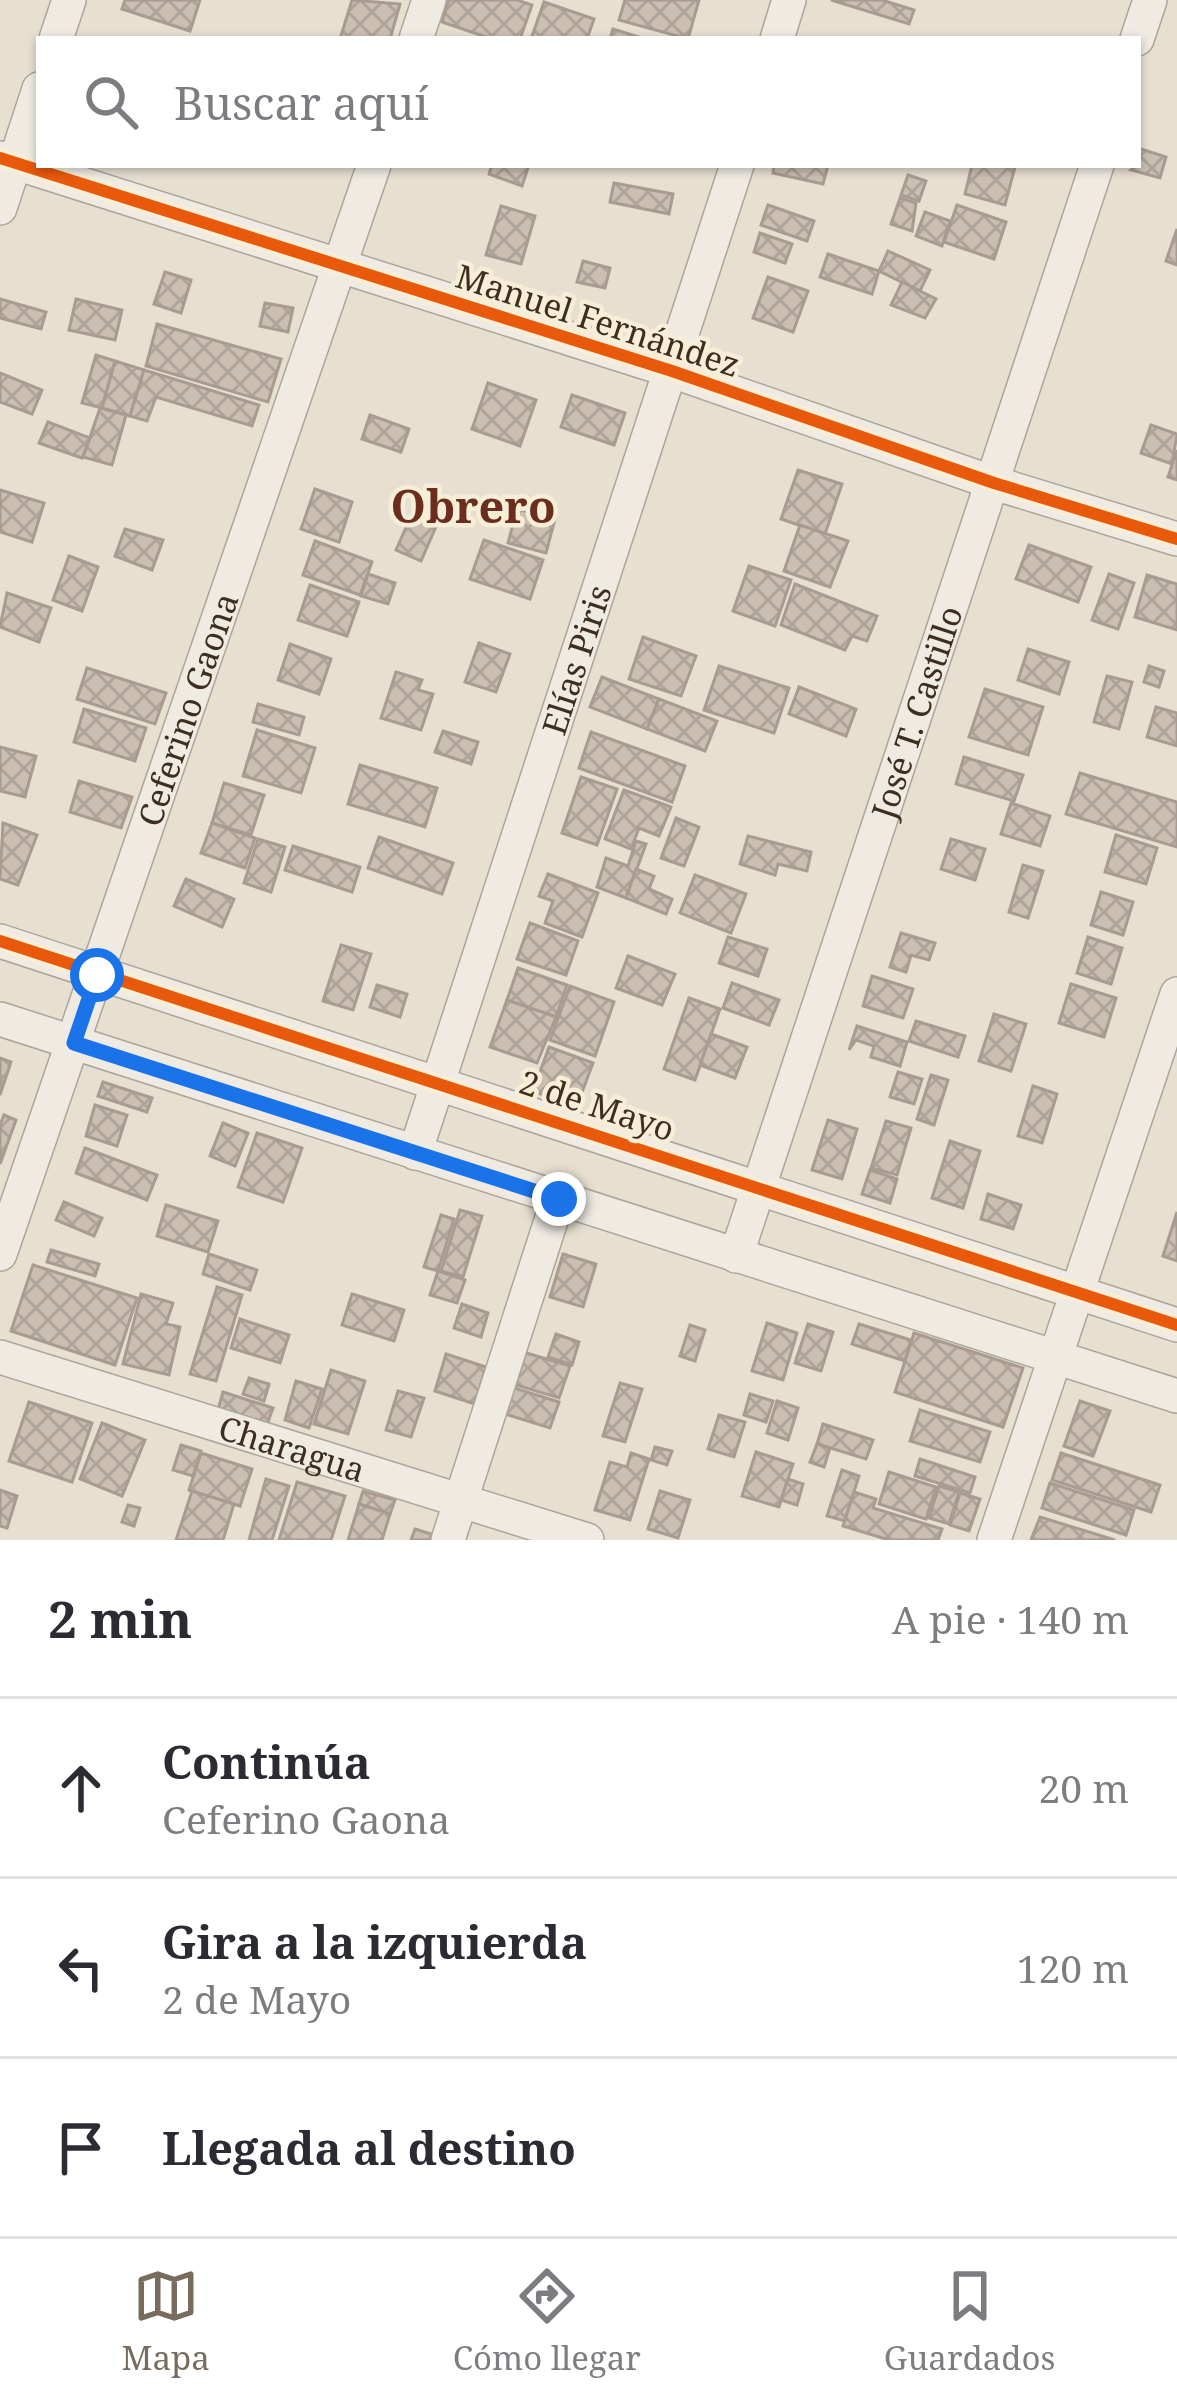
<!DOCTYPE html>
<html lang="es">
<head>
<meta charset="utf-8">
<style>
  body { margin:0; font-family:"Noto Serif",serif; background:#f7f7f7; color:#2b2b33 }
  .stop { position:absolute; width:36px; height:36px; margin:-27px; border:9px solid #1a73e8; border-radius:50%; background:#fff }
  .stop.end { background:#1a73e8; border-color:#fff; box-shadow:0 3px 12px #0008 }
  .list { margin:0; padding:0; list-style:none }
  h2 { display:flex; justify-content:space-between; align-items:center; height:156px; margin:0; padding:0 48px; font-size:51px }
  h2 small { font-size:39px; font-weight:400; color:#7c7c81 }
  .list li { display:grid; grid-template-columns:78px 1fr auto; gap:36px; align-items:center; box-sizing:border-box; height:180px; padding:0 48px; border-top:3px solid #e1e1e2 }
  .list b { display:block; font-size:45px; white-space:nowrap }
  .list p { margin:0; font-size:39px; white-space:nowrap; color:#7c7c81 }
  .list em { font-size:39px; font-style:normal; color:#7c7c81 }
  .icon { flex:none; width:66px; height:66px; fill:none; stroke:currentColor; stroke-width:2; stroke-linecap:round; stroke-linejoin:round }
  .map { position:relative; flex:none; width:1177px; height:1540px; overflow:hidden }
  .search { position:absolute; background:#fff; box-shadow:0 3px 9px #0004; left:36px; right:36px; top:36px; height:132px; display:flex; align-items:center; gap:30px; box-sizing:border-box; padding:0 42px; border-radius:0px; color:#7c7c81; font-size:45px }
  .sheet { height:696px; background:#fff }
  nav { display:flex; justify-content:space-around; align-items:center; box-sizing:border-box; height:168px; border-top:3px solid #e1e1e2; background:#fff; font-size:33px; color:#7c7c81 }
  nav a { display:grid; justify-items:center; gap:6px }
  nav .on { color:#786c5e }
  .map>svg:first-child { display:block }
  .building { fill:url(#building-cross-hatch); stroke:#a89c90; stroke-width:3 }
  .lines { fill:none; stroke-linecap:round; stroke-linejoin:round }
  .minor-casing { stroke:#ada599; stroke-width:36 }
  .minor { stroke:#efebe3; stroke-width:33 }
  .cycleway-casing { stroke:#f7eed8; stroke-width:20 }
  .cycleway { stroke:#e8590c; stroke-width:12 }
  .route { stroke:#1a73e8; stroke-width:15 }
  .labels { text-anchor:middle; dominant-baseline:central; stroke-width:9; stroke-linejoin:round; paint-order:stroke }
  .street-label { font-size:33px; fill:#3d2e20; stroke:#f7eed8 }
  .district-label { font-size:45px; font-weight:bold; fill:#6b2e1e; stroke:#f7eed8 }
</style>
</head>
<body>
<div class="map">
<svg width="1177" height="1540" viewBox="0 0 1177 1540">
  <defs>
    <pattern id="building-cross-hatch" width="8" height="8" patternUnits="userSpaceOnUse" patternTransform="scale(3)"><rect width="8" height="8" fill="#cbbfb2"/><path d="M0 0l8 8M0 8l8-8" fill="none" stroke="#afa499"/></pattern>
  </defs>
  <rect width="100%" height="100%" fill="#e7e0d1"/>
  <g class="building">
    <path d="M125,0H200L190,31L122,9Z"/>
    <path d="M352,0L400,4L390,39H340Z"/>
    <path d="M449,0H517L532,5L520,39H492L442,22Z"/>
    <path d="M625,0H699L688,39L619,20Z"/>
    <path d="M831,0H882L914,10L909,24Z"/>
    <path d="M544,2L594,19L587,39H531Z"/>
    <path d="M613,29L645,39H610Z"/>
    <path d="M1138,148L1166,157L1160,178L1131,170L1138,165Z"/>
    <path d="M492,165H529L522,186L489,174Z"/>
    <path d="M774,165H828L823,184L773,173Z"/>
    <path d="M972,165L1015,167L1005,205L965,194Z"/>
    <path d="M908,175L926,181L919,201L901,195Z"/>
    <path d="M614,183L673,194L669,214L610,202Z"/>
    <path d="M900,198L916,203L912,231L891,224Z"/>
    <path d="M768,205L814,221L807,241L761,225Z"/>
    <path d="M957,205L1006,222L994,259L944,242Z"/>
    <path d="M501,206L535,216L521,264L486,255Z"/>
    <path d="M925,212L950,221L942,246L916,236Z"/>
    <path d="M1177,229V265L1166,261Z"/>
    <path d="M760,233L792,244L785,263L754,252Z"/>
    <path d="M888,251L930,270L920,291L879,271Z"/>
    <path d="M828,254L879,271L872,294L820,277Z"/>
    <path d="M583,261L610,268L605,288L577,282Z"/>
    <path d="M165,272L191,280L181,313L154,304Z"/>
    <path d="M768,277L808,291L793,332L753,318Z"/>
    <path d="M902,282L936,299L925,318L891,305Z"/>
    <path d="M0,299L46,312L41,329L0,318Z"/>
    <path d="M76,299L122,310L115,340L69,330Z"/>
    <path d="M265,303L293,308L288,332L260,326Z"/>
    <path d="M157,324L281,359L268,402L146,366Z"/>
    <path d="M96,355L115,361L102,408L82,403Z"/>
    <path d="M115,361L144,370L130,416L102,408Z"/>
    <path d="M144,370L259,405L252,426L156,397L147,421L130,416Z"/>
    <path d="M0,373L42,390L32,414L0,402Z"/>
    <path d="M488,383L536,400L520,446L472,429Z"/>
    <path d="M572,395L625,413L614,445L561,427Z"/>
    <path d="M100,408L126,415L112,465L83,457Z"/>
    <path d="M370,415L409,429L401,452L362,439Z"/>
    <path d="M48,422L90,438L82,458L39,443Z"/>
    <path d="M1151,425L1177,434L1172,464L1141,453Z"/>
    <path d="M1177,450V480L1168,477Z"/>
    <path d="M798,470L842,484L825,534L781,519Z"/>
    <path d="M315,489L352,502L339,542L301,529Z"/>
    <path d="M0,490L44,503L32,542L0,532Z"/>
    <path d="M416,505L441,515L421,561L396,550Z"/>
    <path d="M517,509L555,519L546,553L508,543Z"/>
    <path d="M800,525L848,541L830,587L784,571Z"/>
    <path d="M125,529L163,540L152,570L115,556Z"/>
    <path d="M484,540L543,560L530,599L470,579Z"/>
    <path d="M315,541L372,562L360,595L303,575Z"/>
    <path d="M1029,545L1091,567L1078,602L1016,579Z"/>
    <path d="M69,556L98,567L82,611L53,600Z"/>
    <path d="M749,566L791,580L775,626L733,611Z"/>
    <path d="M368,574L395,583L388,604L361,596Z"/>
    <path d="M1109,574L1134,583L1118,629L1092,620Z"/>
    <path d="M1147,575L1177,584V630L1135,617Z"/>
    <path d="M795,584L877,616L867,641L852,636L845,650L781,625Z"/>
    <path d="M310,585L359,602L347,636L298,620Z"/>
    <path d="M7,593L51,608L39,642L0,627Z"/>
    <path d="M643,637L696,656L681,696L629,679Z"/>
    <path d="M479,643L510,654L496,692L465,682Z"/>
    <path d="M290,644L331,659L319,694L278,680Z"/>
    <path d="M1028,649L1069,662L1059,694L1018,680Z"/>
    <path d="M719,666L789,688L774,733L704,710Z"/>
    <path d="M1149,666L1164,671L1159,687L1144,682Z"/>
    <path d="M87,668L166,693L155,724L77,699Z"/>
    <path d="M396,672L422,680L418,690L433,694L421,730L381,718Z"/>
    <path d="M1107,676L1132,682L1119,729L1094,722Z"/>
    <path d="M602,677L659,699L647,729L590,707Z"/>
    <path d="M799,687L856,709L846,736L789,714Z"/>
    <path d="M985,689L1043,707L1028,755L969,737Z"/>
    <path d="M659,699L717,721L705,751L647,729Z"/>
    <path d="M258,704L304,717L299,735L253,722Z"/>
    <path d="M1156,707L1177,713V746L1147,737Z"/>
    <path d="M84,709L146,728L135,761L74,742Z"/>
    <path d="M257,730L315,748L301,793L243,776Z"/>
    <path d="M443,731L478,742L471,764L435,752Z"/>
    <path d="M591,732L685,766L672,802L579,768Z"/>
    <path d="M0,747L36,756L25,797L0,791Z"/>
    <path d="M964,757L1023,775L1014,801L956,784Z"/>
    <path d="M360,765L437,788L425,827L348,804Z"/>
    <path d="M1080,773L1177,802V847L1066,814Z"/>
    <path d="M581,777L617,789L597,845L562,833Z"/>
    <path d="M79,781L132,797L121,828L70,812Z"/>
    <path d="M224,783L264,795L251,835L212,823Z"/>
    <path d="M624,790L671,807L659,836L639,828L631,849L605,839Z"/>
    <path d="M1011,803L1050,816L1040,846L1001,834Z"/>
    <path d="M676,818L699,827L684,866L661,858Z"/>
    <path d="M3,823L37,835L18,885L0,879Z"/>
    <path d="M212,823L255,838L245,868L201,853Z"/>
    <path d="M1116,835L1157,848L1146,884L1105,872Z"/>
    <path d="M748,836L811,852L807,871L778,864L775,875L740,864Z"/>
    <path d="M379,837L453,863L442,894L368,868Z"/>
    <path d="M258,839L285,847L271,892L244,883Z"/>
    <path d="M951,839L985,849L975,880L941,869Z"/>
    <path d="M636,841L646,844L626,898L597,887L606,858L628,866Z"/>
    <path d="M293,846L360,867L352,892L285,870Z"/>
    <path d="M1023,865L1043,871L1028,918L1009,912Z"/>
    <path d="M636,869L654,876L649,889L672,899L666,914L626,898Z"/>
    <path d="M548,874L598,893L582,937L545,923L553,901L539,896Z"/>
    <path d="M695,875L746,894L731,933L680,913Z"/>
    <path d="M186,879L234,899L222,927L174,906Z"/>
    <path d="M1101,892L1133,902L1123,935L1091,925Z"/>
    <path d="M530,923L578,941L566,975L517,959Z"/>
    <path d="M901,933L935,943L929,960L911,955L906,972L890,967Z"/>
    <path d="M728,937L767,949L758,976L719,963Z"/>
    <path d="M1088,937L1122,948L1111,984L1077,973Z"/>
    <path d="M341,945L371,954L353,1010L323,1001Z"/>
    <path d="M628,956L675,974L662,1005L616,988Z"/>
    <path d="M518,968L567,985L556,1017L507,1000Z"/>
    <path d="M872,976L913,989L903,1018L863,1006Z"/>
    <path d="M732,983L779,1000L769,1025L723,1008Z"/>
    <path d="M1071,984L1116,998L1104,1037L1059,1023Z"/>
    <path d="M377,985L407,994L400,1017L370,1007Z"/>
    <path d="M570,986L614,1002L595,1056L550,1040Z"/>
    <path d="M689,998L720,1009L695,1080L664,1069Z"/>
    <path d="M507,1000L556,1017L537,1063L490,1047Z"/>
    <path d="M994,1014L1026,1024L1011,1071L979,1061Z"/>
    <path d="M916,1021L965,1036L958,1057L909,1041Z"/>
    <path d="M857,1026L907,1042L900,1066L871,1057L874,1046L856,1040L849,1050Z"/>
    <path d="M711,1034L747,1047L735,1078L700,1065Z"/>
    <path d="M549,1047L593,1063L581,1095L565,1089L560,1101L533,1091Z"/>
    <path d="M0,1058L11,1062L0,1095Z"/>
    <path d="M898,1072L922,1079L914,1104L890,1097Z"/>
    <path d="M931,1075L948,1080L934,1125L917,1119Z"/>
    <path d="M103,1082L152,1098L147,1112L98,1096Z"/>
    <path d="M1033,1086L1057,1094L1042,1143L1018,1136Z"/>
    <path d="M95,1105L127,1115L117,1146L86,1136Z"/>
    <path d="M4,1115L16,1120L0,1164V1125Z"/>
    <path d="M828,1120L857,1129L842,1179L812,1170Z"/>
    <path d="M886,1121L911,1128L897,1175L871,1168Z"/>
    <path d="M223,1123L248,1133L235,1166L210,1156Z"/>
    <path d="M257,1133L302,1148L283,1202L238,1187Z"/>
    <path d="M950,1141L980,1151L963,1208L932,1198Z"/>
    <path d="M85,1148L157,1175L147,1200L76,1173Z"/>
    <path d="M870,1170L897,1179L890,1203L862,1194Z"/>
    <path d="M988,1194L1021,1205L1013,1229L981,1219Z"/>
    <path d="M64,1202L102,1218L94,1236L56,1220Z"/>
    <path d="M166,1205L218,1221L208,1252L157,1236Z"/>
    <path d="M460,1210L482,1216L463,1277L441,1271Z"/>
    <path d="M1177,1212V1261L1163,1256Z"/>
    <path d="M441,1215L454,1219L438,1271L424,1267Z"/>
    <path d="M51,1250L99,1264L95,1276L47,1262Z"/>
    <path d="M209,1254L257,1270L250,1290L203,1274Z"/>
    <path d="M563,1254L596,1264L583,1307L550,1297Z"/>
    <path d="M33,1265L137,1298L115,1365L11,1331Z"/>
    <path d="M438,1271L465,1280L457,1303L430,1295Z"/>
    <path d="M217,1287L242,1295L216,1381L190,1374Z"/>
    <path d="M141,1294L173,1303L166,1324L180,1327L169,1375L123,1364Z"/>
    <path d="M352,1294L404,1310L394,1341L342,1325Z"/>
    <path d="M462,1304L488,1313L481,1337L454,1328Z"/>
    <path d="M240,1319L289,1335L280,1363L231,1348Z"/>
    <path d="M767,1323L797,1333L783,1380L752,1371Z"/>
    <path d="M808,1324L833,1332L821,1371L795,1363Z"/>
    <path d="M859,1324L911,1340L905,1361L852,1344Z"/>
    <path d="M690,1325L705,1330L695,1361L680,1356Z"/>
    <path d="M914,1333L1023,1368L1003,1427L895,1392Z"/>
    <path d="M556,1334L579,1342L572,1365L548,1357Z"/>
    <path d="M523,1352L570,1366L559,1398L513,1384Z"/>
    <path d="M446,1354L486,1367L475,1404L435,1391Z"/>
    <path d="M331,1370L365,1381L348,1434L314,1424Z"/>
    <path d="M249,1378L269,1384L264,1401L243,1394Z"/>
    <path d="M296,1381L322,1389L309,1428L285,1420Z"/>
    <path d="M620,1383L642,1389L625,1442L603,1436Z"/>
    <path d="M511,1387L559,1402L550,1428L502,1413Z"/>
    <path d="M398,1391L424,1398L411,1437L386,1430Z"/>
    <path d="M223,1392L273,1408L267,1425L218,1410Z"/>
    <path d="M750,1394L773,1401L766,1422L744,1415Z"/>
    <path d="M777,1401L798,1408L788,1440L767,1433Z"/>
    <path d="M1080,1401L1110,1411L1093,1456L1064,1446Z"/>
    <path d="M29,1402L92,1423L72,1482L9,1461Z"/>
    <path d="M920,1410L990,1432L980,1462L910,1441Z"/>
    <path d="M719,1415L745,1422L734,1457L708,1449Z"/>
    <path d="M102,1423L145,1440L122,1496L80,1479Z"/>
    <path d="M823,1424L873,1440L866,1459L817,1444Z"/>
    <path d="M817,1444L830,1448L824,1467L810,1462Z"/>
    <path d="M181,1445L201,1451L193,1476L173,1470Z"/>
    <path d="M655,1447L672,1451L667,1465L651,1460Z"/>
    <path d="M756,1452L793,1464L779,1507L742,1496Z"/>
    <path d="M201,1453L252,1469L240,1506L189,1490Z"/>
    <path d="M631,1453L649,1459L630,1520L595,1510L610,1462L627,1467Z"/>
    <path d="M1061,1453L1160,1485L1151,1512L1052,1480Z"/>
    <path d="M920,1459L975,1477L970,1493L915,1476Z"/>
    <path d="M842,1470L859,1476L845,1521L827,1516Z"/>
    <path d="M889,1472L936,1487L926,1519L879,1504Z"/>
    <path d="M266,1479L289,1486L272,1540H249Z"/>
    <path d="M788,1479L803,1484L797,1505L781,1500Z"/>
    <path d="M297,1482L345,1496L331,1540H279Z"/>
    <path d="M1050,1483L1134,1510L1126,1535L1042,1508Z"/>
    <path d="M939,1486L959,1492L949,1524L929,1518Z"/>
    <path d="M0,1490L17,1496L7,1528L0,1526Z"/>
    <path d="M192,1491L234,1504L223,1540H176Z"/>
    <path d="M363,1491L395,1500L390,1514L359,1504Z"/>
    <path d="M660,1491L690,1500L678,1538L648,1529Z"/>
    <path d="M854,1492L876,1499L873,1508L942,1529L938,1540H889L843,1526Z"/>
    <path d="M960,1493L980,1499L969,1531L950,1525Z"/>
    <path d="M359,1504L390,1514L382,1540H348Z"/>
    <path d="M128,1505L140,1508L134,1526L122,1522Z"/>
    <path d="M1040,1517L1115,1540H1031Z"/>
    <path d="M415,1529L437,1536L436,1540H411Z"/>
  </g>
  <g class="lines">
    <g class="minor-casing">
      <g id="minor">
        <path d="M56,39L69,0"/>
        <path d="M416,39L429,0"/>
        <path d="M777,39L789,0"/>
        <path d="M1137,39L1150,0"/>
        <path d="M0,158L672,371L994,483L1177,539"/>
        <path d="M0,208L39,89"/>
        <path d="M0,941L1177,1325"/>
        <path d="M0,1019L1177,1396"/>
        <path id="s1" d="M415,1153L737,165"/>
        <path id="s2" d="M0,1254L374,165"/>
        <path id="s3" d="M736,1256L1097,165"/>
        <path id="s4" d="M0,1357L587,1540"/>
        <path d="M448,1540L558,1199"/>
        <path d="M994,1540L1177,994"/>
      </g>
    </g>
    <use href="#minor" class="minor"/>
    <g class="cycleway-casing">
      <g id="cycleway">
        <path d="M0,158L672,371L994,483L1177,539"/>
        <path d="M0,941L1177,1325"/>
      </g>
    </g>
    <use href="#cycleway" class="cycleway"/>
  </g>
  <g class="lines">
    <path class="route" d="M97,975L74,1043L559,1199"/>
  </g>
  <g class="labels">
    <g class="street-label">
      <text transform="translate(598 320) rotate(18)">Manuel Fernández</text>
      <text stroke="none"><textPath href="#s1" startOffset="519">Elías Piris</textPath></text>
      <text stroke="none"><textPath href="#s2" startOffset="576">Ceferino Gaona</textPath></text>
      <text stroke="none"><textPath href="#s3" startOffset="573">José T. Castillo</textPath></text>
      <text transform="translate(597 1105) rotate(18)">2 de Mayo</text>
      <text stroke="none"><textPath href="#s4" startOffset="306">Charagua</textPath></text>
    </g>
    <g class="district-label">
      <text x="473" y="505">Obrero</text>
    </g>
  </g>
</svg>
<div class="stop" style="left:97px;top:975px"></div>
<div class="stop end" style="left:559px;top:1199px"></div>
<div class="search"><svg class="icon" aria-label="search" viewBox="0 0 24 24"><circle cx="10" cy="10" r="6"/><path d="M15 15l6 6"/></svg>Buscar aquí</div>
</div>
<section class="sheet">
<h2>2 min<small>A pie · 140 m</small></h2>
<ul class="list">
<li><svg class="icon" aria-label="ahead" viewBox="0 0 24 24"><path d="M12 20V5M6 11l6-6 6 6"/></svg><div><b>Continúa</b><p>Ceferino Gaona</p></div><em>20 m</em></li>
<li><svg class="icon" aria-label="left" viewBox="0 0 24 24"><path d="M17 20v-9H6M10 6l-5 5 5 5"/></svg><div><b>Gira a la izquierda</b><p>2 de Mayo</p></div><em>120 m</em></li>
<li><svg class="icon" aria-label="arrive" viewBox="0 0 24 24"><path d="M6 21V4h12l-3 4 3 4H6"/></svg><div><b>Llegada al destino</b></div></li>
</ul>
</section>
<nav>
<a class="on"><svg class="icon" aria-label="map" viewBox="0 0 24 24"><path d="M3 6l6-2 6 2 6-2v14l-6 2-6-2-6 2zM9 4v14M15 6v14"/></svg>Mapa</a>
<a><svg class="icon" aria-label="directions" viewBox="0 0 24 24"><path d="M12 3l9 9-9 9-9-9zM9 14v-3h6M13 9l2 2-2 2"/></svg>Cómo llegar</a>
<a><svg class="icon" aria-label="saved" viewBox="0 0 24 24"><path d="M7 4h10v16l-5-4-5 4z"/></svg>Guardados</a>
</nav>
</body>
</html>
